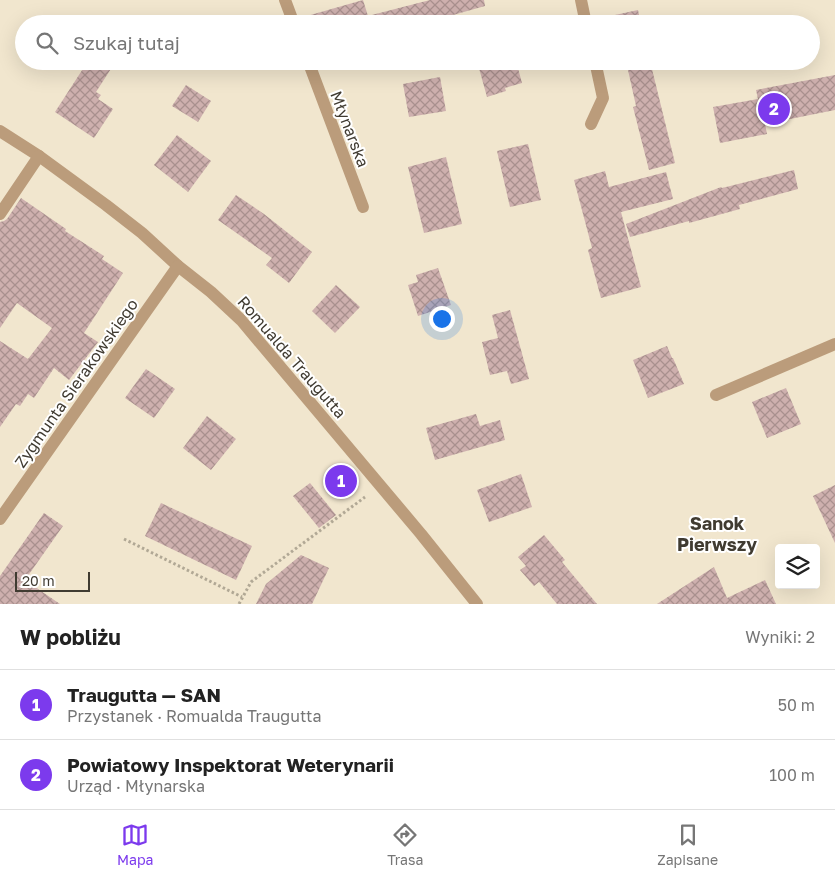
<!DOCTYPE html>
<html lang="pl">
<head>
<meta charset="utf-8">
<style>
  body { margin:0; font-family:"Golos Text",sans-serif; background:#f2f2f2; color:#222 }
  .controls { position:absolute; right:15px; bottom:15px; display:grid; overflow:hidden; border-radius:5px; box-shadow:0 5px 20px #0002 }
  .controls button { width:45px; height:45px; display:grid; place-items:center; padding:0; border:0; border-bottom:1px solid #e0e0e0; background:#fff; color:#222; font:25px sans-serif }
  .scale { position:absolute; left:15px; bottom:12px; width:75px; box-sizing:border-box; padding-left:5px; border:2px solid #403b31; border-top:0; font-size:14px; line-height:18px; white-space:nowrap; color:#403b31; -webkit-text-stroke:4px #fff; paint-order:stroke }
  .you { position:absolute; left:441px; top:318px; width:18px; height:18px; margin:-12px; border:4px solid #fff; border-radius:50%; background:#1a73e8; box-shadow:0 0 0 8px #1a73e833 }
  .badge { display:grid; place-items:center; width:32px; height:32px; border-radius:50%; background:#7c3aed; color:#fff; font-size:16px; font-weight:700 }
  .pin { position:absolute; translate:-50% -50%; border:2px solid #fff; box-shadow:0 1px 5px #0006 }
  .list { margin:0; padding:0; list-style:none }
  h2 { display:flex; justify-content:space-between; align-items:center; height:65px; margin:0; padding:0 20px; font-size:21px }
  h2 small { font-size:16px; font-weight:400; color:#767676 }
  .list li { display:grid; grid-template-columns:32px 1fr auto; gap:15px; align-items:center; box-sizing:border-box; height:70px; padding:0 20px; border-top:1px solid #e0e0e0 }
  .list b { display:block; font-size:19px; white-space:nowrap }
  .list p { margin:0; font-size:16px; white-space:nowrap; color:#767676 }
  .list em { font-size:16px; font-style:normal; color:#767676 }
  .icon { flex:none; width:28px; height:28px; fill:none; stroke:currentColor; stroke-width:2; stroke-linecap:round; stroke-linejoin:round }
  .map { position:relative; flex:none; width:835px; height:604px; overflow:hidden }
  .search { position:absolute; background:#fff; box-shadow:0 5px 20px #0002; left:15px; right:15px; top:15px; height:55px; display:flex; align-items:center; gap:12px; box-sizing:border-box; padding:0 18px; border-radius:28px; color:#767676; font-size:19px }
  .sheet { height:205px; background:#fff }
  nav { display:flex; justify-content:space-around; align-items:center; box-sizing:border-box; height:70px; border-top:1px solid #e0e0e0; background:#fff; font-size:14px; color:#767676 }
  nav a { display:grid; justify-items:center; gap:2px }
  nav .on { color:#7c3aed }
  .map>svg:first-child { display:block }
  .building { fill:url(#building-cross-hatch) }
  .lines { fill:none; stroke-linecap:round; stroke-linejoin:round }
  .path { stroke:#b1a895; stroke-width:3; stroke-dasharray:2.5 2.5; stroke-linecap:butt }
  .minor { stroke:#bb9c7b; stroke-width:12 }
  .labels { text-anchor:middle; dominant-baseline:central; stroke-width:4; stroke-linejoin:round; paint-order:stroke }
  .street-label { font-size:16px; fill:#403b31; stroke:#fff }
  .neighbourhood-label { font-size:18px; font-weight:bold; fill:#403b31; stroke:#fff }
</style>
</head>
<body>
<div class="map">
<svg width="835" height="604" viewBox="0 0 835 604">
  <defs>
    <pattern id="building-cross-hatch" width="8" height="8" patternUnits="userSpaceOnUse" patternTransform="scale(1.25)"><rect width="8" height="8" fill="#ceb0ae"/><path d="M0 0l8 8M0 8l8-8" fill="none" stroke="#a9908e"/></pattern>
  </defs>
  <rect width="100%" height="100%" fill="#f1e6ce"/>
  <g class="building">
    <path d="M363,0L368,16L430,0H484L485,6L439,19L440,24H365V21L356,24H302L300,18Z"/>
    <path d="M638,10L641,24H617L615,15Z"/>
    <path d="M88,61H116L96,92L101,95L98,99L113,109L94,138L55,112Z"/>
    <path d="M477,61H516L522,83L505,88L506,91L487,97Z"/>
    <path d="M626,61H650L675,163L649,170L633,107L636,106Z"/>
    <path d="M835,75V110L765,124L767,134L720,143L713,107L758,99L756,90Z"/>
    <path d="M440,77L446,111L409,117L403,84Z"/>
    <path d="M186,85L211,101L198,122L172,106Z"/>
    <path d="M177,135L211,161L188,192L154,165Z"/>
    <path d="M528,144L541,200L510,207L497,151Z"/>
    <path d="M446,157L462,224L424,233L408,167Z"/>
    <path d="M794,170L798,189L739,205L740,209L689,223V221L630,237L626,224L721,187L722,188Z"/>
    <path d="M605,171L609,187L666,172L673,199L621,212L641,287L601,298L588,250L592,248L574,180Z"/>
    <path d="M236,195L264,214L312,252L289,283L266,265L272,258L218,220Z"/>
    <path d="M21,198L66,229L65,231L104,256L102,259L123,273L84,333L98,342L69,380L54,368L34,398L28,394L20,406L16,404L0,427V341L28,359L52,328L17,303L0,328V222L4,221L7,219Z"/>
    <path d="M438,268L451,305L418,316L408,285L418,282L416,275Z"/>
    <path d="M336,285L360,307L335,333L312,311Z"/>
    <path d="M510,310L529,379L511,384L507,371L490,375L482,342L498,338L492,315Z"/>
    <path d="M667,346L672,358H673L684,384L648,398L633,360Z"/>
    <path d="M146,369L175,389L154,418L125,398Z"/>
    <path d="M786,388L801,424L767,438L752,402Z"/>
    <path d="M476,414L480,426L500,420L505,440L435,460L426,428Z"/>
    <path d="M207,416L236,439L211,470L183,448Z"/>
    <path d="M521,474L532,507L489,522L477,490Z"/>
    <path d="M310,483L336,515L319,528L293,496Z"/>
    <path d="M835,485V543L813,496Z"/>
    <path d="M161,503L252,546L236,580L145,536Z"/>
    <path d="M44,513L63,526L25,580L60,604H0V576Z"/>
    <path d="M544,535L565,560L562,562L597,604H557L539,582L534,586L520,570L526,566L518,557Z"/>
    <path d="M301,555L329,568L312,604H256L266,584Z"/>
    <path d="M714,567L727,598L765,580L776,604H657Z"/>
  </g>
  <g class="lines">
    <g class="path">
      <path d="M124,539L242,597"/>
      <path d="M239,604L251,582L365,497"/>
    </g>
    <g class="minor">
      <path d="M285,0L294,24"/>
      <path d="M581,0L586,24"/>
      <path d="M308,61L363,207"/>
      <path d="M591,124L603,98L595,61"/>
      <path d="M0,131L39,156L106,205L142,233L178,266L211,292L241,320L421,534L477,604"/>
      <path d="M0,214L39,156"/>
      <path d="M716,395L835,344"/>
      <path d="M0,519L178,266"/>
    </g>
  </g>
  <g class="labels">
    <g class="street-label">
      <text transform="translate(350 129) rotate(69)">Młynarska</text>
      <text transform="translate(292 357) rotate(49)">Romualda Traugutta</text>
      <text transform="translate(76 383) rotate(-55)">Zygmunta Sierakowskiego</text>
    </g>
    <g class="neighbourhood-label">
      <text x="717" y="523">Sanok<tspan x="717" dy="21">Pierwszy</tspan></text>
    </g>
  </g>
</svg>
<div class="controls">
<button><svg class="icon" aria-label="layers" viewBox="0 0 24 24"><path d="M12 4l9 5-9 5-9-5zM3 14l9 5 9-5"/></svg></button>
</div>
<div class="scale">20 m</div>
<div class="you"></div>
<div class="pin badge" style="left:341px;top:481px">1</div>
<div class="pin badge" style="left:774px;top:109px">2</div>
<div class="search"><svg class="icon" aria-label="search" viewBox="0 0 24 24"><circle cx="10" cy="10" r="6"/><path d="M15 15l6 6"/></svg>Szukaj tutaj</div>
</div>
<section class="sheet">
<h2>W pobliżu<small>Wyniki: 2</small></h2>
<ul class="list">
<li><span class="badge">1</span><div><b>Traugutta — SAN</b><p>Przystanek · Romualda Traugutta</p></div><em>50 m</em></li>
<li><span class="badge">2</span><div><b>Powiatowy Inspektorat Weterynarii</b><p>Urząd · Młynarska</p></div><em>100 m</em></li>
</ul>
</section>
<nav>
<a class="on"><svg class="icon" aria-label="map" viewBox="0 0 24 24"><path d="M3 6l6-2 6 2 6-2v14l-6 2-6-2-6 2zM9 4v14M15 6v14"/></svg>Mapa</a>
<a><svg class="icon" aria-label="directions" viewBox="0 0 24 24"><path d="M12 3l9 9-9 9-9-9zM9 14v-3h6M13 9l2 2-2 2"/></svg>Trasa</a>
<a><svg class="icon" aria-label="saved" viewBox="0 0 24 24"><path d="M7 4h10v16l-5-4-5 4z"/></svg>Zapisane</a>
</nav>
</body>
</html>
